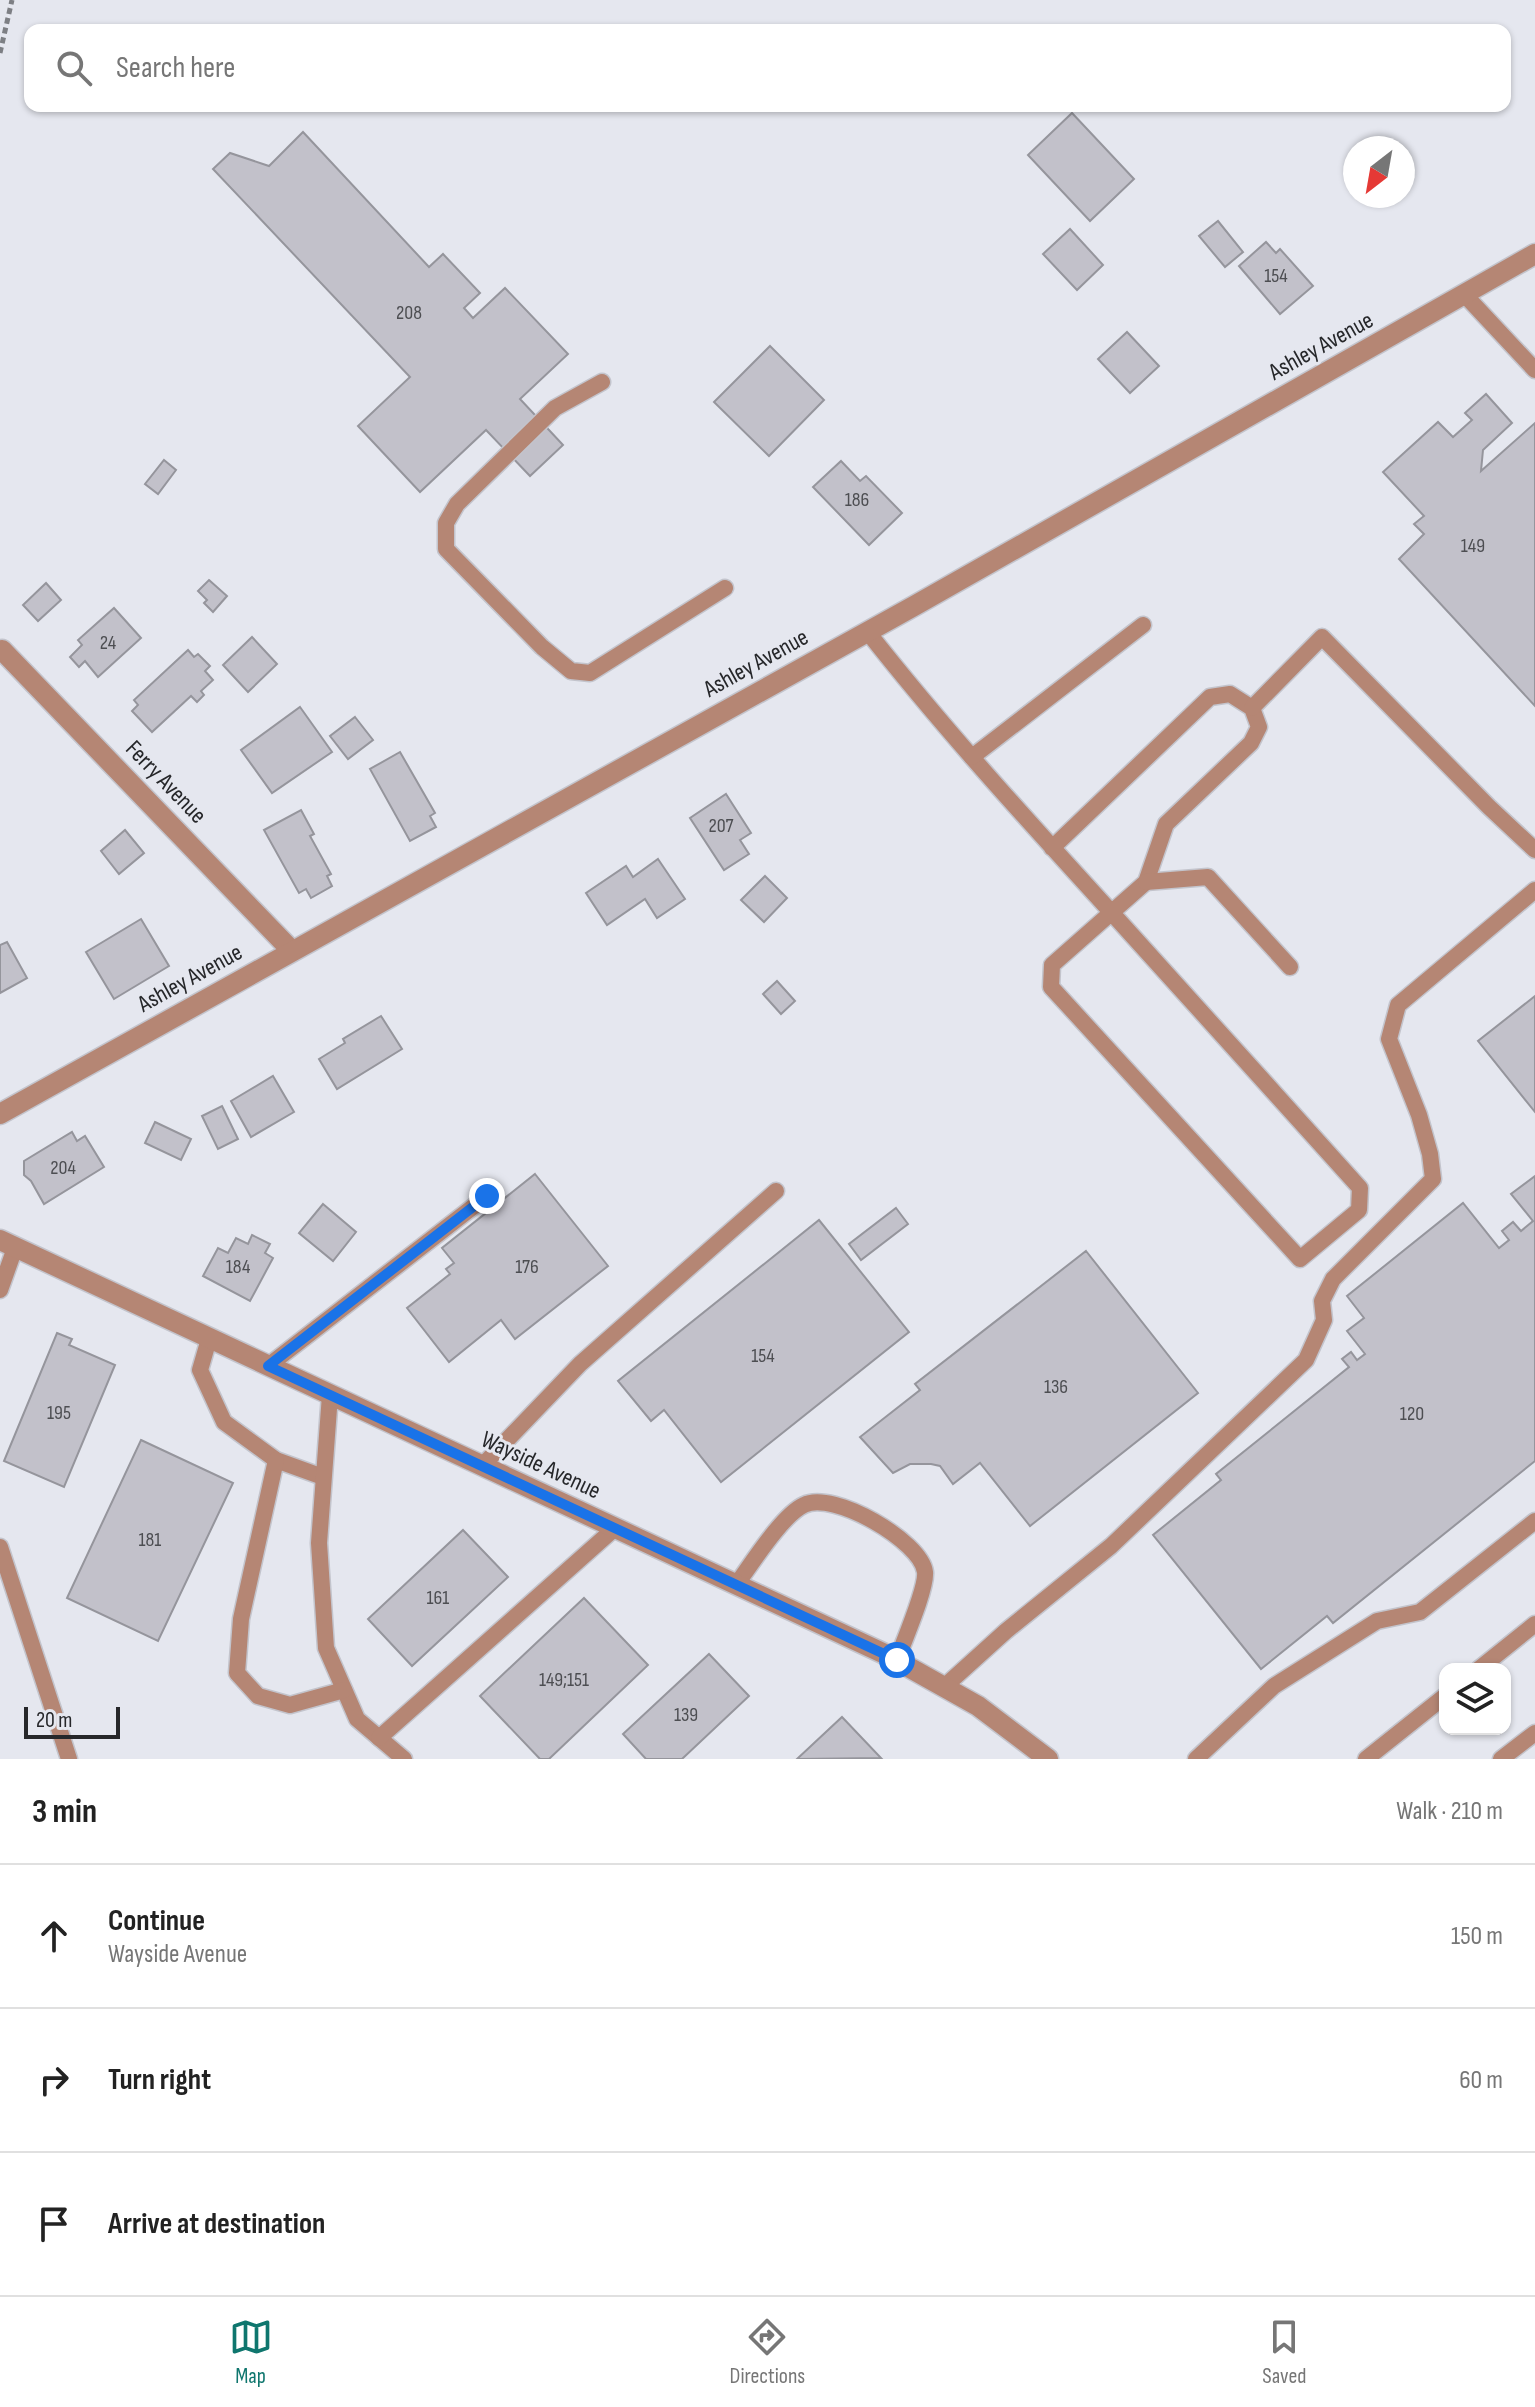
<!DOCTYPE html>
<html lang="en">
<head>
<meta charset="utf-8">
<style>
  body { margin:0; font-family:"Sofia Sans Condensed",sans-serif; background:#f2f2f2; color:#222 }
  .controls { position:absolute; right:24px; bottom:24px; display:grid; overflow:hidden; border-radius:16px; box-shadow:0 2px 6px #0004 }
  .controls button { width:72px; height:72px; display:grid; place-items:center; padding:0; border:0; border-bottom:2px solid #e0e0e0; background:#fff; color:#222; font:40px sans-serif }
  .compass { position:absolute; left:1343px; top:136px; width:72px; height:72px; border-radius:50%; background:#fff; box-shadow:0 2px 6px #0004; rotate:211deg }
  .scale { position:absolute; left:24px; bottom:20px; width:96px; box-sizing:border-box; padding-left:8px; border:4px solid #26272a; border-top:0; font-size:22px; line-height:28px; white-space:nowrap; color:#26272a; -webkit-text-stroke:6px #e5e7ef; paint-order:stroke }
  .stop { position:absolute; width:24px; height:24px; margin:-18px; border:6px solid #1a73e8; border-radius:50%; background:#fff }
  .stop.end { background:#1a73e8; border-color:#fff; box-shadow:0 2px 8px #0008 }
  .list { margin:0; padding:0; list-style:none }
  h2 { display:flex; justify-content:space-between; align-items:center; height:104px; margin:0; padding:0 32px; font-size:34px }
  h2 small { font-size:26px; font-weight:400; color:#767676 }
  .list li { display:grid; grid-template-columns:52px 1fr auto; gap:24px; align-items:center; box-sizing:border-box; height:144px; padding:0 32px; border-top:2px solid #e0e0e0 }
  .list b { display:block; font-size:30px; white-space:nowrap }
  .list p { margin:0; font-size:26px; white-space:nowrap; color:#767676 }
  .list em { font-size:26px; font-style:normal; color:#767676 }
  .icon { flex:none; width:44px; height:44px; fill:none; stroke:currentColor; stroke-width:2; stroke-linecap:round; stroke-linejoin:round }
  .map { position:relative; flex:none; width:1535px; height:1759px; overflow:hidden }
  .search { position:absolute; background:#fff; box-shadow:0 2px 6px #0004; left:24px; right:24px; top:24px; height:88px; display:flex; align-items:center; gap:20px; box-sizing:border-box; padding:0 28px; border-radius:16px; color:#767676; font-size:30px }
  .sheet { height:536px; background:#fff }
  nav { display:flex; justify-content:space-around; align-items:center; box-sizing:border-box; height:112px; border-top:2px solid #e0e0e0; background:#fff; font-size:22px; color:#767676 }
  nav a { display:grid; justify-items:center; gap:4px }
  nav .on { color:#0f766e }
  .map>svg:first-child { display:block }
  .building { fill:#c2c1ca; stroke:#95959c; stroke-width:2 }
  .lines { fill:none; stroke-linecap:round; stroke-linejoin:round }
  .service-casing { stroke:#c3c4cc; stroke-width:19 }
  .minor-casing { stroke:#c3c4cc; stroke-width:23 }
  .path { stroke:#7d7f84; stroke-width:5; stroke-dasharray:6 4; stroke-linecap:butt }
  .service { stroke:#b58674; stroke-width:16 }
  .minor { stroke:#b58674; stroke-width:20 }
  .route { stroke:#1a73e8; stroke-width:10 }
  .labels { text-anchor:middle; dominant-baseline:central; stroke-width:6; stroke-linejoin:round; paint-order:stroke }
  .number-label { font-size:20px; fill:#4d4e52 }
  .street-label { font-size:24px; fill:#26272a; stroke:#e5e7ef }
</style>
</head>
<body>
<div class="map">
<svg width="1535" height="1759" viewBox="0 0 1535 1759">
  <rect width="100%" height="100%" fill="#e5e7ef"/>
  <g class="building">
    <path d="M1072,113L1134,179L1090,221L1028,155Z"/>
    <path d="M303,132L429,267L443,254L480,293L464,308L473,318L505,288L568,354L520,399L563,445L530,476L486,430L420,492L358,426L410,377L213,169L230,153L269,166Z"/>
    <path d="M1218,221L1243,252L1225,267L1199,236Z"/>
    <path d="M1070,229L1103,265L1077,290L1043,254Z"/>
    <path d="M1266,242L1276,253L1280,249L1313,286L1280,314L1239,266Z"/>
    <path d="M1127,332L1159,366L1130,393L1098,359Z"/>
    <path d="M770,346L824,400L769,456L714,402Z"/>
    <path d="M1486,394L1512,423L1483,450L1481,471L1535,423V706L1399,559L1424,534L1414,524L1424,516L1383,472L1438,422L1453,437L1472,420L1465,413Z"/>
    <path d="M164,460L176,470L158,494L145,484Z"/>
    <path d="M841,461L860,481L866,476L902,513L869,545L813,487Z"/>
    <path d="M209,580L227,596L213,612L204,603L207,600L198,591Z"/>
    <path d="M46,583L61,600L38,621L23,605Z"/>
    <path d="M114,608L141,638L98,677L85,661L79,667L70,657L82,645L78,640Z"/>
    <path d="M252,637L277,664L248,692L223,665Z"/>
    <path d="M188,650L194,657L198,654L210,666L205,671L213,680L201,691L204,695L197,702L191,696L152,732L132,711L138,705L134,700Z"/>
    <path d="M300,707L332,752L272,793L241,750Z"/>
    <path d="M355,717L373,740L348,759L330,736Z"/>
    <path d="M400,752L435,813L430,816L436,827L410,841L370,769Z"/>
    <path d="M726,794L751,833L740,840L749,854L724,870L690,818Z"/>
    <path d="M301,810L314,834L310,836L331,874L327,876L332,886L311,898L306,889L299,893L264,830Z"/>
    <path d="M125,830L144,853L119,874L101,851Z"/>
    <path d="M658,859L685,899L657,918L645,899L607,925L586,893L626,866L633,877Z"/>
    <path d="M765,876L787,898L764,922L741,900Z"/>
    <path d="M141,919L169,966L114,999L86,952Z"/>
    <path d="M7,942L27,978L0,993V945Z"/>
    <path d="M777,981L795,1001L781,1014L763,994Z"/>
    <path d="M1535,996V1112L1478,1041Z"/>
    <path d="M381,1016L402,1049L337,1089L319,1059L345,1043L343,1039Z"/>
    <path d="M273,1076L294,1112L251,1137L231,1101Z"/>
    <path d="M222,1106L238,1139L218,1149L202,1116Z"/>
    <path d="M155,1122L191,1139L181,1160L145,1143Z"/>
    <path d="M72,1132L77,1141L85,1136L104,1167L44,1204L31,1181L24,1175V1161Z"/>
    <path d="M535,1174L608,1266L515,1339L501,1320L449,1362L407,1308L450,1274L446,1269L454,1263L442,1248Z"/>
    <path d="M1535,1176V1461L1333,1623L1327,1616L1261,1669L1153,1535L1221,1480L1216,1474L1349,1367L1342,1359L1351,1352L1357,1360L1365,1354L1347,1331L1364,1318L1347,1296L1463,1203L1499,1248L1509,1240L1502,1231L1513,1222L1521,1231L1533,1221L1511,1194Z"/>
    <path d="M323,1204L356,1232L333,1261L299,1233Z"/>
    <path d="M896,1208L908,1224L861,1260L849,1244Z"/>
    <path d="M819,1220L909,1332L721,1482L664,1410L651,1421L618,1381Z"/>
    <path d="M252,1235L270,1244L265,1253L273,1258L250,1301L203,1276L218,1248L228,1253L236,1238L248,1244Z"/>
    <path d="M1086,1251L1198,1393L1030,1526L980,1463L953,1484L940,1466L931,1464H910L893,1473L860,1437L920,1390L915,1384Z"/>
    <path d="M57,1333L72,1339L69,1345L115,1365L64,1487L4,1461Z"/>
    <path d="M141,1440L233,1483L158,1641L67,1598Z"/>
    <path d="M463,1530L508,1577L412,1666L368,1619Z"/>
    <path d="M584,1598L648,1665L549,1759H540L480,1696Z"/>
    <path d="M709,1654L749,1696L682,1759H646L623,1734Z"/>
    <path d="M842,1717L881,1758L797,1759Z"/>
  </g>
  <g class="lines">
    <g class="service-casing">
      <g id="service">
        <path d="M1464,294L1535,370"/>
        <path d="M602,382L555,408L457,504L446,523V549L542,647L571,671L590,673L725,588"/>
        <path d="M867,631C944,729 1027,820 1111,912C1194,1003 1277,1096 1360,1188L1359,1210L1300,1259L1051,987L1052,965L1146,882L1166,824L1251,743L1259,727L1252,708L1230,694L1210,697L1052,848"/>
        <path d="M1252,708L1322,637L1489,807L1535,850"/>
        <path d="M972,757L1143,625"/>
        <path d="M1146,882L1208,877L1290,967"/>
        <path d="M0,1290L15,1248"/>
        <path d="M209,1339L200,1370L224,1422L276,1460L323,1477"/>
        <path d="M268,1366L487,1196"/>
        <path d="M330,1395L319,1543L326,1648L357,1719L404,1759"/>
        <path d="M276,1460L241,1619L237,1673L258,1696L290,1705L344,1690"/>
        <path d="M482,1466L580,1364L776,1191"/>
        <path d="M0,1547L69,1759"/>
        <path d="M736,1585C751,1565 782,1515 804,1505C833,1490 921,1541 925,1572C927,1588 903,1643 897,1660"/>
        <path d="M1479,1669L1535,1624"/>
        <path d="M944,1687L1006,1631L1111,1546L1306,1360L1324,1320L1322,1301L1333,1279L1433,1179L1430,1154L1419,1115L1389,1039L1398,1005L1535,890"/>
        <path d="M379,1738L615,1528"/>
        <path d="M1196,1759L1274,1686L1377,1621L1420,1612L1535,1521"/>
        <path d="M1366,1759L1445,1696"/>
        <path d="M1501,1759L1535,1733"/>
      </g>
    </g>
    <g class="minor-casing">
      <g id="minor">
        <path d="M2,650L292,951"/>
        <path d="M0,1114L914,606L1535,254"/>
        <path d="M0,1240L887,1655L978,1706L1048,1759"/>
      </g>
    </g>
    <path class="path" d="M0,53L12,0"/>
    <use href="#service" class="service"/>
    <use href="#minor" class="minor"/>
  </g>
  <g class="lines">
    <path class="route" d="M487,1196L268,1366L897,1660"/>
  </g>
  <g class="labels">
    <g class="number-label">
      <text x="1276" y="276">154</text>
      <text x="409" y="313">208</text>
      <text x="857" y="500">186</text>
      <text x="1473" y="546">149</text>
      <text x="108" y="643">24</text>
      <text x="721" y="826">207</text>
      <text x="63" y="1168">204</text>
      <text x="238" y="1267">184</text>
      <text x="527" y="1267">176</text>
      <text x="763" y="1356">154</text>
      <text x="1056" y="1387">136</text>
      <text x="59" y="1413">195</text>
      <text x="1412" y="1414">120</text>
      <text x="150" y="1540">181</text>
      <text x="438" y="1598">161</text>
      <text x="564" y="1680">149;151</text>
      <text x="686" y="1715">139</text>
    </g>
    <g class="street-label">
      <text transform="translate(1321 346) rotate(-29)">Ashley Avenue</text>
      <text transform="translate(756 663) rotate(-29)">Ashley Avenue</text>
      <text transform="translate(166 782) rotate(46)">Ferry Avenue</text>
      <text transform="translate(190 978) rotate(-29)">Ashley Avenue</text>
      <text transform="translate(541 1465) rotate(25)">Wayside Avenue</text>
    </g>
  </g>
</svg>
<div class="controls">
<button><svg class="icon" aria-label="layers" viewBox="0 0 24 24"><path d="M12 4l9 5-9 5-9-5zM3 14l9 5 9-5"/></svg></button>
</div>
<svg class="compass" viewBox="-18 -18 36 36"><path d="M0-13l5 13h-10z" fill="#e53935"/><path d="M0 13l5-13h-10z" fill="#767676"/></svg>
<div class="scale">20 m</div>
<div class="stop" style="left:897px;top:1660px"></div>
<div class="stop end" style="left:487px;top:1196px"></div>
<div class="search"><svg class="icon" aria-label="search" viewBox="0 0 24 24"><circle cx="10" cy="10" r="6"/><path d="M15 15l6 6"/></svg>Search here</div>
</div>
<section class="sheet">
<h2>3 min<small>Walk · 210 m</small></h2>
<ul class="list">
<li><svg class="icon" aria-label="ahead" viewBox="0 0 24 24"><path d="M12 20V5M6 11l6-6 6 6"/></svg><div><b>Continue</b><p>Wayside Avenue</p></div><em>150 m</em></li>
<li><svg class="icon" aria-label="right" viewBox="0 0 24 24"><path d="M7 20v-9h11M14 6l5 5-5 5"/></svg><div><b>Turn right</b></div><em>60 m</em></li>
<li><svg class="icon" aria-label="arrive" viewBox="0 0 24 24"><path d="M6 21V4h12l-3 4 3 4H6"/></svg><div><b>Arrive at destination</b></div></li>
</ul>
</section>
<nav>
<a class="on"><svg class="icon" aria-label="map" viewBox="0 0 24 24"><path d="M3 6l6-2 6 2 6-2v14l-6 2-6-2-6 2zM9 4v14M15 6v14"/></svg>Map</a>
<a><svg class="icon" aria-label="directions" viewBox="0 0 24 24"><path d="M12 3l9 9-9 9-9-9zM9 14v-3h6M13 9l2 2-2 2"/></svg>Directions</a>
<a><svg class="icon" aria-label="saved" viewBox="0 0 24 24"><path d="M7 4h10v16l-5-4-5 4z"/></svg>Saved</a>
</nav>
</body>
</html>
